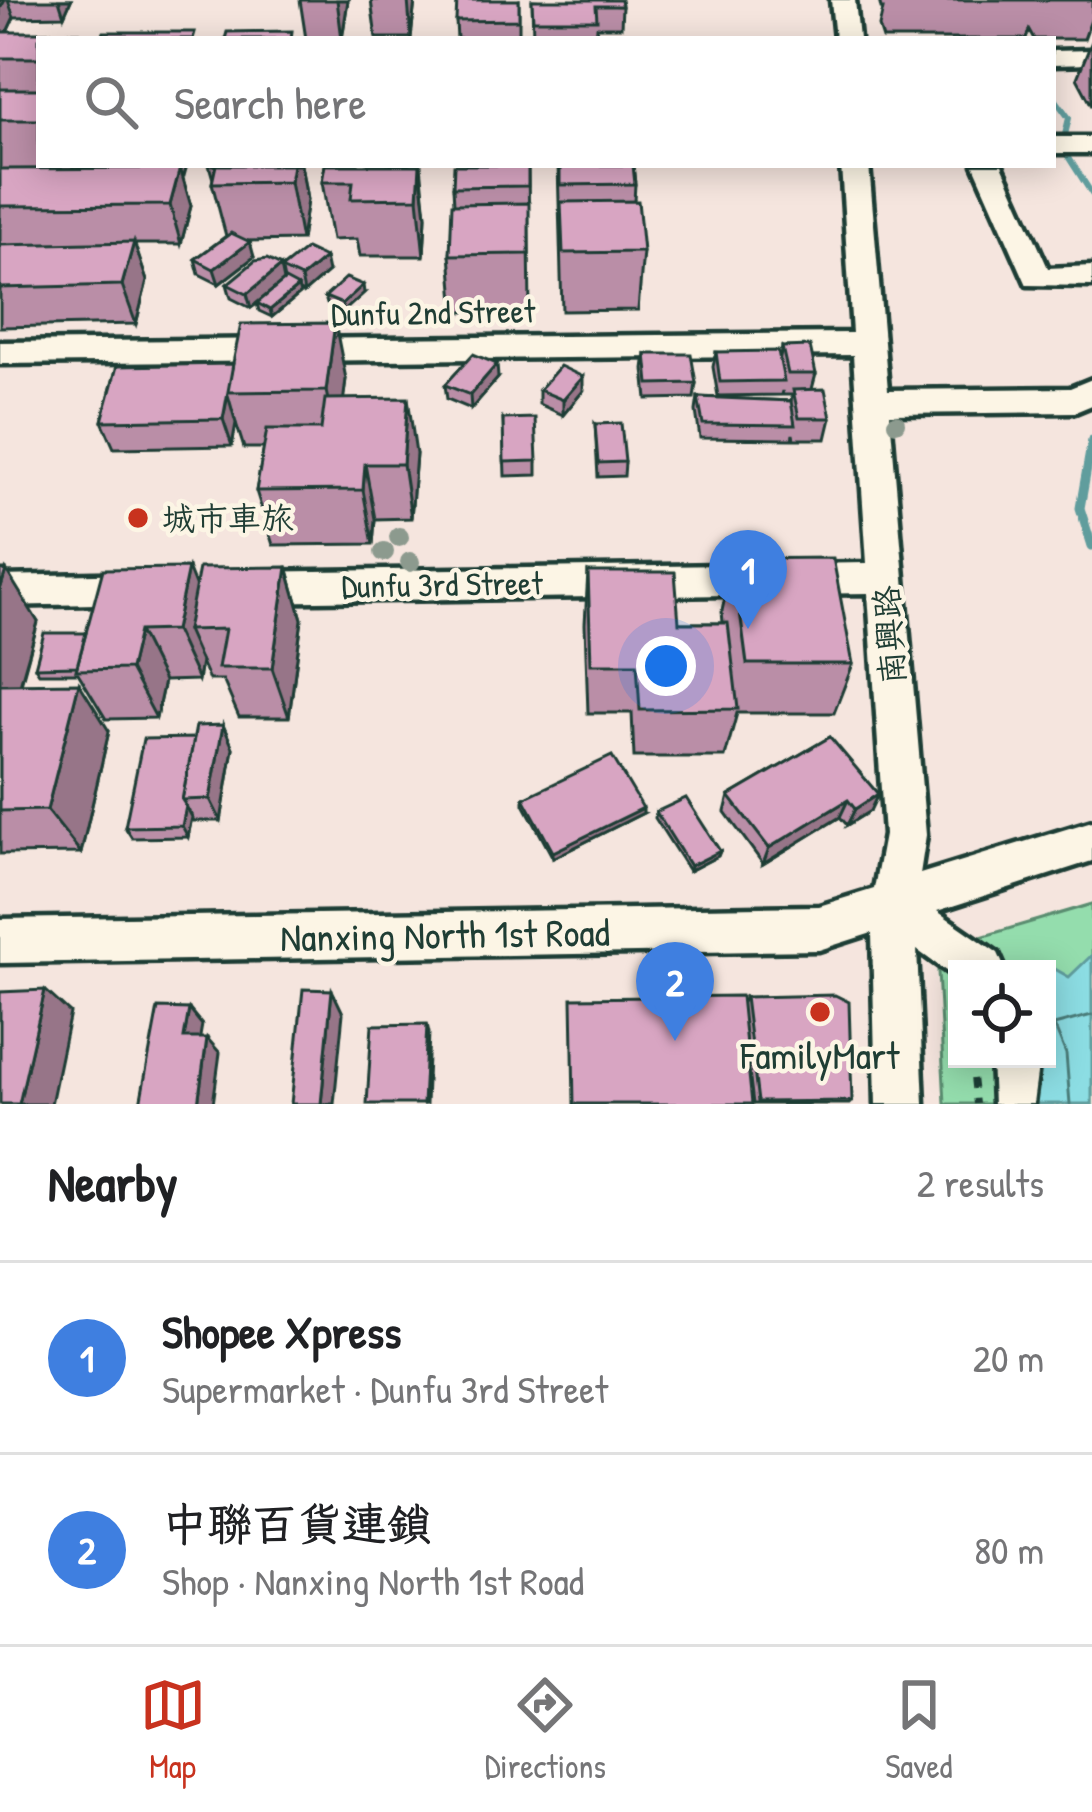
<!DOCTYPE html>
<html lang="en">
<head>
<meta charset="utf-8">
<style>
  body { margin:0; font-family:"Patrick Hand","LXGW WenKai TC",sans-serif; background:#f2f2f2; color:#202124 }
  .controls { position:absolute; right:36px; bottom:36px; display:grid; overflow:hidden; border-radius:0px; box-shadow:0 6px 30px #0003 }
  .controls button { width:108px; height:108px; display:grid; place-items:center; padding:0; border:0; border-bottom:3px solid #e0e0e0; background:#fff; color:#202124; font:60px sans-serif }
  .you { position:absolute; left:666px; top:666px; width:42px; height:42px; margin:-30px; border:9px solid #fff; border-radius:50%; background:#1a73e8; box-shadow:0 0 0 18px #1a73e833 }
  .badge { display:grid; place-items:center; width:78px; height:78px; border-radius:50%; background:#c8321e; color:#fff; font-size:39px; font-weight:700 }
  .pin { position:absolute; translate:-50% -99px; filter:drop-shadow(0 3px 6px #0008) }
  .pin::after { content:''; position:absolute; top:63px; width:42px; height:36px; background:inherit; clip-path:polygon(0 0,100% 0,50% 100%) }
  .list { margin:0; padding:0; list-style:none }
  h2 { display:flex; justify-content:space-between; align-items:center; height:156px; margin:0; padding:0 48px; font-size:51px }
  h2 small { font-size:39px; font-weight:400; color:#757577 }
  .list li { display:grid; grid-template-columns:78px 1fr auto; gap:36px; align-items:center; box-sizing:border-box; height:192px; padding:0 48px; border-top:3px solid #e0e0e0 }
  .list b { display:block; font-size:45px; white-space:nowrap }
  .list p { margin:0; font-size:39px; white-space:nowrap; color:#757577 }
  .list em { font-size:39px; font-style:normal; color:#757577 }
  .icon { flex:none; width:66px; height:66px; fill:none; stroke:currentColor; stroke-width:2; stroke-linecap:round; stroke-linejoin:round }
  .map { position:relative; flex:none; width:1092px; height:1104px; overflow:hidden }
  .search { position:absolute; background:#fff; box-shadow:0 6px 30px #0003; left:36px; right:36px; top:36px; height:132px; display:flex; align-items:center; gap:30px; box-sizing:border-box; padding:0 42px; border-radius:0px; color:#757577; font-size:45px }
  .sheet { height:540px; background:#fff }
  nav { display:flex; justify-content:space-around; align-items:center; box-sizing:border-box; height:168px; border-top:3px solid #e0e0e0; background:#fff; font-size:33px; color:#757577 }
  nav a { display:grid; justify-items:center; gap:6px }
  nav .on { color:#c8321e }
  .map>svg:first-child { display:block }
  .green { fill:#94ddad; stroke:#5a8d70; stroke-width:3; fill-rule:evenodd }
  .water { fill:#8cdde3; stroke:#609d9d; stroke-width:3 }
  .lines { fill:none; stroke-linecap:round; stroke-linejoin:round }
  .shore { stroke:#4b7d7a; stroke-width:3 }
  .stream-far1 { stroke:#609d9d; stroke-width:6 }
  .stream { stroke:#609d9d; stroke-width:9 }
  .minor-casing { stroke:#1f3d34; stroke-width:9 }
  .path { stroke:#1f3d34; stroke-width:6; stroke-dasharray:10 10; stroke-linecap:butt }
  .minor { fill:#fcf5e5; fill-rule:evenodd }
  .tree { fill:#8c9a8e }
  .wall { fill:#ba8ea7; stroke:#1f3d34; stroke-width:3 }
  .shaded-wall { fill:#977488; stroke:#1f3d34; stroke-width:3 }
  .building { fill:#d8a5c2; stroke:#1f3d34; stroke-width:3 }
  .poi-dot { fill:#c8321e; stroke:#fcf5e5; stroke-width:4.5 }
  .labels { text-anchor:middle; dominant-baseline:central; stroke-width:9; stroke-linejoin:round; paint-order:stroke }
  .street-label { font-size:33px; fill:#1f3d34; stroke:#fcf5e5 }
  .poi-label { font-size:33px; fill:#1f3d34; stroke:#fcf5e5; text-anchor:start }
  .near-street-label { font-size:39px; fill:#1f3d34; stroke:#fcf5e5 }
  .near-poi-label { font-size:39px; fill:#1f3d34; stroke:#fcf5e5 }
</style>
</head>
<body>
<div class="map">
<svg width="1092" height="1104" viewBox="0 0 1092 1104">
  <rect width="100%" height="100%" fill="#f5e5de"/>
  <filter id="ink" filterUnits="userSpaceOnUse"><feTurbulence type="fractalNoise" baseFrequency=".00833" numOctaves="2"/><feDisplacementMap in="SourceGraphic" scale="24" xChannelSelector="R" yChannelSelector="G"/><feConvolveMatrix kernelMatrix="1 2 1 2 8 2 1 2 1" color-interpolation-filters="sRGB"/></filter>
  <g filter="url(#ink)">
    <path class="green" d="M1092,904V1104H945L938,971L974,939ZM957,969H1047V1059H957Z"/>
    <path class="water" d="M1092,955V1104H1026L1023,1059H1047V975L1053,968L1069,977Z"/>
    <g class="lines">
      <path class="shore" d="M1070,1104L1066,1054L1054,1025L1092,1015"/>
      <path class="stream-far1" d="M1053,96L1069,118L1062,147L1092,194"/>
      <path class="stream" d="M1092,440L1080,508L1092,546"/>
      <g class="minor-casing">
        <g id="minor">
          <path d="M831,0H855L859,39H835Z"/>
          <path d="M1092,50V64L1053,65V51Z"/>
          <rect x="1053" y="137" width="39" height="16"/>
          <path d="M841,165H869L888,390L1070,388L1092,379V405L1075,412L890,414L926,835L920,874L1092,821V861L937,911L998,953L1005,969H957V979L917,950L924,1104H876L872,933L819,950L0,963V919L819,906L874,889L884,835L868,593L247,602L234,598L229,587L234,576L247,572L867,563L853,355L0,364V342L852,333Z"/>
          <path d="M974,165H1002L1048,268L1092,266V286L1027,285Z"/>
          <path d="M143,573L156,577L161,588L156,599L143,603L0,606V576Z"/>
          <path d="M991,1059H1039L1033,1104H993Z"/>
        </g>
      </g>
      <path class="path" d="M971,1059L976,1104"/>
      <use href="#minor" class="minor"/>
    </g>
    <g class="tree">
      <circle cx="896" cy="423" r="9"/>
      <circle cx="399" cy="537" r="10"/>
      <circle cx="384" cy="552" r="10"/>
      <circle cx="410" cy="562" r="10"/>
    </g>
    <g class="wall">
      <path d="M0,0H71L64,16L14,17L7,32L39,39V165H74L72,169L87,168L86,165H187L184,176H182L191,206L181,244H134L147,281L136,324L0,327Z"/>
      <path d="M300,0H348L342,39H306Z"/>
      <path d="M371,0H415L411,38H376Z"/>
      <path d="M519,0V39H457L456,21Z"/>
      <path d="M532,0L622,6L621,27H597L596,39H533Z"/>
      <path d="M879,0H1092V17L1084,39H1034L1029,30L1026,39H883L879,27L883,9H881Z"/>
      <path d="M1092,41V106L1077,78Z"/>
      <path d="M209,165H301L307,200L301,240L247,241L254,257L219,284L199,274L195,259L226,236L212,183L213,179Z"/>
      <path d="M325,165H421L426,216L424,256H360L357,239L332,240L322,182Z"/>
      <path d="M528,165L530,311L455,312L450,255L454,204L453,187Z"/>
      <path d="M558,165H633L635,184L634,201L643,252L638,310L562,311Z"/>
      <path d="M282,268L328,272L304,293L299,291L300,294L272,317L259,311L257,304L251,308L231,298L227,284Z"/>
      <path d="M364,293L343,312L327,304L325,297Z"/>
      <path d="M782,347L816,374L812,389L831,418L826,439H794L793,434L792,439L700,438L696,411L698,397L791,401L792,395H783L782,391L781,395L718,396L713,367L716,352L780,358Z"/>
      <path d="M646,354L696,383L694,398L647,399L644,369Z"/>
      <path d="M117,366L346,379L343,399L416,454L411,518L375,519L373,544L273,545L256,491L264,448H244L236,423L232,446L114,448L102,421Z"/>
      <path d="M498,378L471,409L447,399L445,385Z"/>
      <path d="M539,390L583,391L563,415L539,404Z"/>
      <path d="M503,419L537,461V475L505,476Z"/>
      <path d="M595,424L625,462L624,476L598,477Z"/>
      <path d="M733,559L853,664L834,713H737L725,757H634L632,713H588L585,624L588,572L679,623H723L722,611Z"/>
      <path d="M287,567L302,619L289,717H239L223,680H209L201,662L198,680L164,681L156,718L106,719L78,673H39L35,667L86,633L196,587Z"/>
      <path d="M0,570L38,622L21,684L109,731L81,853L0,854Z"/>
      <path d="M223,725L233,748L221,821H194L192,817L188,837L132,838L125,827L194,738Z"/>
      <path d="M830,737L870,811L847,825L840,817L763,864L725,812L729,796Z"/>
      <path d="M524,798L643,813L553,858L524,804Z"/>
      <path d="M656,812L720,851L718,856L689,871L655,818Z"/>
      <path d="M745,997L852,1101L849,1104H753L741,1004Z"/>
    </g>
    <g class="shaded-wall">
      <path d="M5,0H8L14,17L0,47V9Z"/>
      <path d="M59,0H71L64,16Z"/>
      <path d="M337,0H348L342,39Z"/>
      <path d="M408,0H415L411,38Z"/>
      <path d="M293,165H301L307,200L301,240L290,182Z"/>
      <path d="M420,165L426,216L424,256L418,198Z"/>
      <path d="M180,168L191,206L181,244L170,205Z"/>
      <path d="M134,242L147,281L136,324L122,285Z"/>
      <path d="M250,242L254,257L219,284L214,269Z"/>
      <path d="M325,258L328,272L304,293L301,278Z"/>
      <path d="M281,266L284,281L251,308L247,294Z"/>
      <path d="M363,285L364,293L343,312L342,304Z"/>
      <path d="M298,287L300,294L272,317L270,310Z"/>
      <path d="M335,323L346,379L338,447L326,391Z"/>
      <path d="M497,364L498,378L471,409L470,395Z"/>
      <path d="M583,377V391L563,415V400Z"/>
      <path d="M228,395L236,423L232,446L223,419Z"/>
      <path d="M408,398L416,454L411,518L403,464Z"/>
      <path d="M365,464L375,519L373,544L363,490Z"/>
      <path d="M287,567L302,619L289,717L272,668Z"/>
      <path d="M188,568L209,620L187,630L201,662L198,680L175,630Z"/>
      <path d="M6,570L38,622L10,720L0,707V590Z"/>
      <path d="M139,631L164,681L156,718L130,669Z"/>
      <path d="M79,683L109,731L81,853L47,810Z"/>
      <path d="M223,725L233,748L221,821L210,799Z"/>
      <path d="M878,794L870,811L847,825L855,809Z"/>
      <path d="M848,800L840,817L763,864L769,848Z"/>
      <path d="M186,806L192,817L188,837L182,826Z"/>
      <path d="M643,808V813L553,858V852Z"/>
      <path d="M720,851L718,856L689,871L690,866Z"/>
      <path d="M45,990L70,1013L51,1104H19Z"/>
      <path d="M332,990L343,1013L334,1104H321Z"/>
      <path d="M189,1009L202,1025L197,1054L184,1038Z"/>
      <path d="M427,1024L429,1033L426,1104H423Z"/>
      <path d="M207,1038L220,1053L213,1104H198Z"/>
    </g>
    <g class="building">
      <path d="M457,0H519V20L456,21Z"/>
      <path d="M532,0H621L622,6H596L597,20H533Z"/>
      <path d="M292,31L291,39H225L227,32Z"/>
      <path d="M0,32H79L76,39H39V58H0Z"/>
      <path d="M104,32H195L193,39H101Z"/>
      <rect x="0" y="89" width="39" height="31"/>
      <path d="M216,165H293L290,182L212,183Z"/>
      <path d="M325,165H420L418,198L351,199L353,182H322Z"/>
      <path d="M454,165H528V186L453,187Z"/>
      <path d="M560,165H633L635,184L560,185Z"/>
      <path d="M180,168L170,205L0,206V169Z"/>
      <path d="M638,201L643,252L563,253L561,202Z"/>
      <path d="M529,203V254L450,255L452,204Z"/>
      <path d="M231,233L250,242L214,269L195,259Z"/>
      <path d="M134,242L122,285L0,288V245Z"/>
      <path d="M306,249L325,258L301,278L281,269Z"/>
      <path d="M267,259L281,266L247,294L227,284L255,261Z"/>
      <path d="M346,278L363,285L342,304L325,297Z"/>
      <path d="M285,280L298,287L270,310L257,303Z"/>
      <path d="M335,323L326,391L227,392L241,324Z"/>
      <path d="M810,346L816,374H788L782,347Z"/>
      <path d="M778,351L784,381L720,382L716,352Z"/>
      <path d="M473,354L497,364L470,395L445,385Z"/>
      <path d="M646,354H691L696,383L649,384Z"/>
      <path d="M233,364L223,419L102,421L117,366Z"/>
      <path d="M560,366L583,377L563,400L539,390Z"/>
      <path d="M825,389L831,418H799L793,390Z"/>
      <path d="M698,397L791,401L795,425L703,424Z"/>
      <path d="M408,398L403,464H365L363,490L256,491L267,429H321L325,399Z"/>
      <path d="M535,418L537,461L504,462L503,419Z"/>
      <path d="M621,423L625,462L598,463L595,424Z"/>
      <path d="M833,558L853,664H747L733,559Z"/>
      <path d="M287,567L272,668H218L225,629L187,630L199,568Z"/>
      <path d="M188,568L175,630L139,631L130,669L76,670L103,569Z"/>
      <path d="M0,570H6L0,590Z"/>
      <path d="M588,572H675L679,623H728L738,709L640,710L637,664H591Z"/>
      <path d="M44,633H86L77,666L35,667Z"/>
      <path d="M79,683L47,810L0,811V684Z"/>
      <path d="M223,725L210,799L182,800L196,726Z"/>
      <path d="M830,737L878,794L855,809L848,800L769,848L729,796Z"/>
      <path d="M194,738L182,800L186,806L182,826L125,827L143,739Z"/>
      <path d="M612,756L643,808L553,852L524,798Z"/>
      <path d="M686,798L720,851L690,866L656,812Z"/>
      <path d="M303,989L332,990L321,1104H291Z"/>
      <path d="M45,990L19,1104H0V992Z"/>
      <path d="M835,995L849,1002L852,1101L758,1102L745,997Z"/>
      <path d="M741,996L752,1104H574L572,998Z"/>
      <path d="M158,1008L189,1009L184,1038H207L198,1104H140Z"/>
      <path d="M427,1024L423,1104H367L372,1025Z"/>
    </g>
  </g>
  <g class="poi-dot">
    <circle cx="138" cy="518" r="12"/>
    <circle cx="820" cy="1012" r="12"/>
  </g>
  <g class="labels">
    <g class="street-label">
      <text transform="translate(433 312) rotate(-1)">Dunfu 2nd Street</text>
      <text transform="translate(442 584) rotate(-1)">Dunfu 3rd Street</text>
      <text transform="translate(889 635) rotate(-94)">南興路</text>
    </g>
    <g class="poi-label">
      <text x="162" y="518">城市車旅</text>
    </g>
    <g class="near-street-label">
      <text transform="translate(445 934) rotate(-1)">Nanxing North 1st Road</text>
    </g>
    <g class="near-poi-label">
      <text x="820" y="1054">FamilyMart</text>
    </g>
  </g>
</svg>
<div class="controls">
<button><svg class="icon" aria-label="locate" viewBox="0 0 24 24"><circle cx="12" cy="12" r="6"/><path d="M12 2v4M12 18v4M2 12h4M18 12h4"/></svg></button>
</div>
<div class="you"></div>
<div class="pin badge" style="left:748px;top:629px;background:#3f7fe0">1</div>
<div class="pin badge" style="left:675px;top:1041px;background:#3f7fe0">2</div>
<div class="search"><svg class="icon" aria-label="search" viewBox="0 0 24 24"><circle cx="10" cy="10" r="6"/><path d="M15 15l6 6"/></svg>Search here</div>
</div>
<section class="sheet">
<h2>Nearby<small>2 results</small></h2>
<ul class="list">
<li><span class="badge" style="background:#3f7fe0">1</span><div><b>Shopee Xpress</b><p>Supermarket · Dunfu 3rd Street</p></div><em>20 m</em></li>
<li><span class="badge" style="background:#3f7fe0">2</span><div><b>中聯百貨連鎖</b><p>Shop · Nanxing North 1st Road</p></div><em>80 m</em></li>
</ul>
</section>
<nav>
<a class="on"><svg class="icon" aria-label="map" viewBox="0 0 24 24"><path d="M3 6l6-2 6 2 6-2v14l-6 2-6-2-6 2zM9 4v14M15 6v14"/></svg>Map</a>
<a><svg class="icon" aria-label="directions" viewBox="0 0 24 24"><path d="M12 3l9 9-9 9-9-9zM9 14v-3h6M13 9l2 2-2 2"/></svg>Directions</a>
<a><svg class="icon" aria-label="saved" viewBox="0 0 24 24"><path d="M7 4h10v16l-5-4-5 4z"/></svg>Saved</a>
</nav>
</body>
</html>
